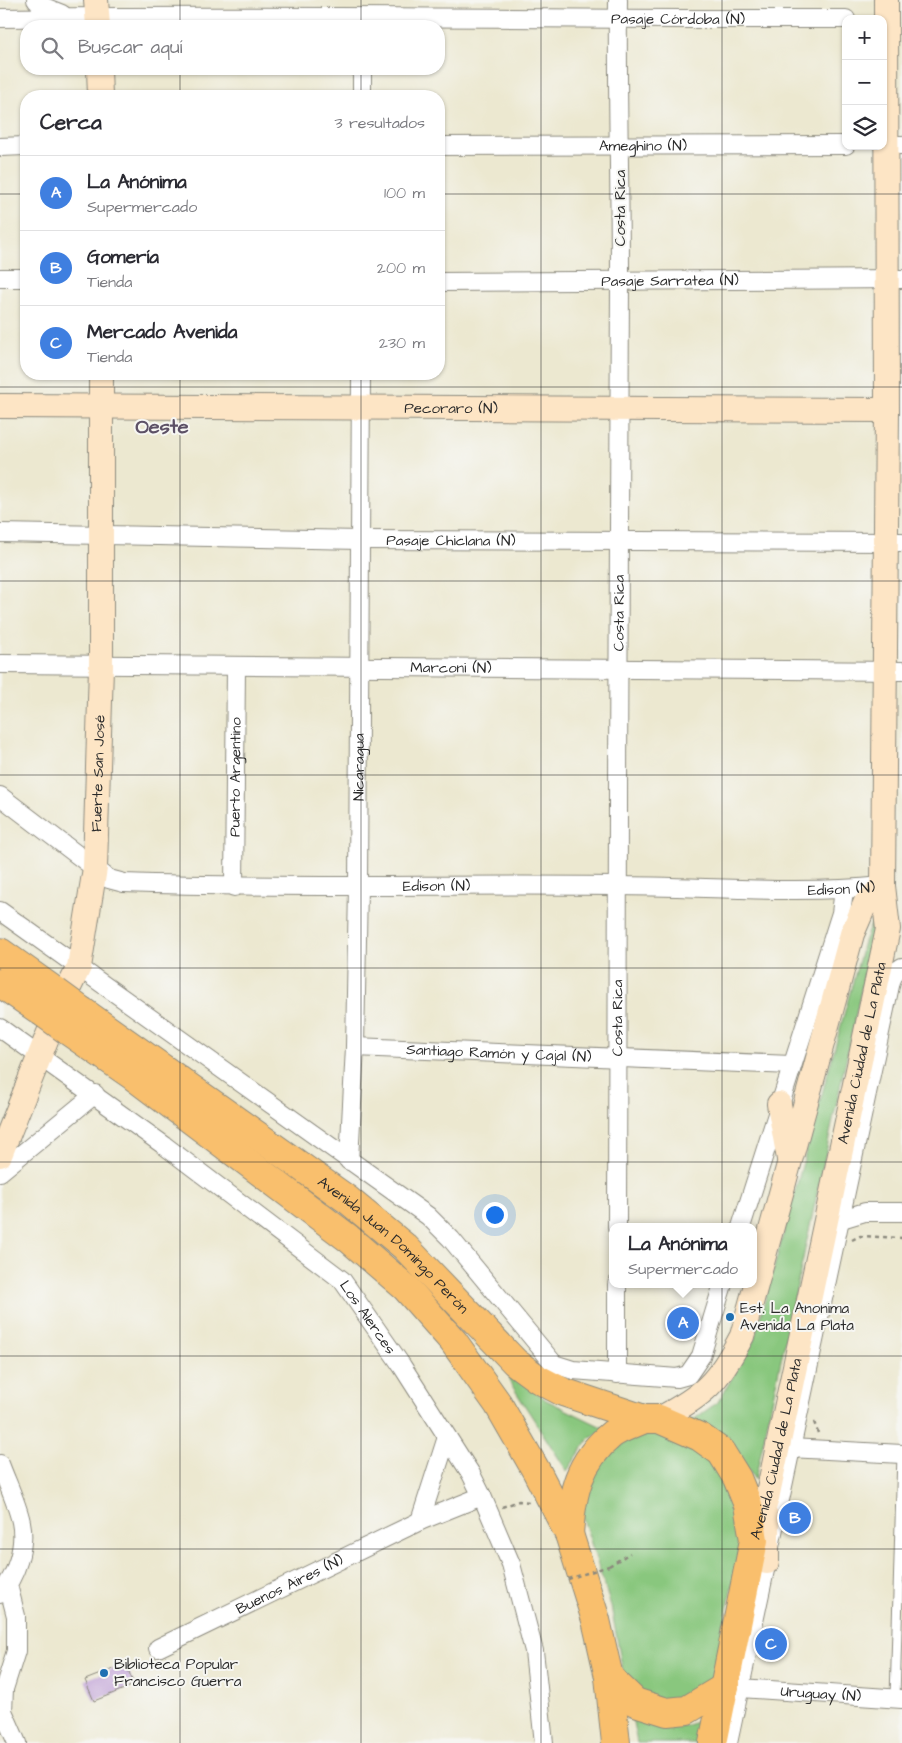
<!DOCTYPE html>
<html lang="es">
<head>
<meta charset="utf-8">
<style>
  body { margin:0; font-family:"Architects Daughter",sans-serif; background:#f7f7f7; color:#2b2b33 }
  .controls { position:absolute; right:15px; top:15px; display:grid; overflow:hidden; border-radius:10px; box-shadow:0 1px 4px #0004 }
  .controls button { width:45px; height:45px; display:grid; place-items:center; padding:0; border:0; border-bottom:1px solid #e1e1e2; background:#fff; color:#2b2b33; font:25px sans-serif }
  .you { position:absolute; left:494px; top:1214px; width:18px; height:18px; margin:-12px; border:4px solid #fff; border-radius:50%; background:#1a73e8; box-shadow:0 0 0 8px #1a73e833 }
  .badge { display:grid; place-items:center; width:32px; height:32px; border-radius:50%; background:#0b8043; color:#fff; font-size:16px; font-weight:700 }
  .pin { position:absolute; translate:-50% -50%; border:2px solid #fff; box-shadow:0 1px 5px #0006 }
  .popup { position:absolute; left:609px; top:1223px; width:148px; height:65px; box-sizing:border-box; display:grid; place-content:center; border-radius:10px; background:#fff; filter:drop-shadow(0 1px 4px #0005); font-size:16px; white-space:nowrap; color:#7c7c81 }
  .popup b { font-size:19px; color:#2b2b33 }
  .popup::after { content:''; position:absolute; left:50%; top:100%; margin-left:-10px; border:10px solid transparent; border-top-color:#fff }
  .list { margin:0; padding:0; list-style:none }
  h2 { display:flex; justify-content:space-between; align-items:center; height:65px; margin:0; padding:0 20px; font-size:21px }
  h2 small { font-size:16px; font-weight:400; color:#7c7c81 }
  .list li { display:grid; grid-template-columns:32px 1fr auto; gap:15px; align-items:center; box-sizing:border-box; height:75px; padding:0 20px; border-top:1px solid #e1e1e2 }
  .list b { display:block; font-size:19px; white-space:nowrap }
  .list p { margin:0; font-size:16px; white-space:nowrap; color:#7c7c81 }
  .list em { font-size:16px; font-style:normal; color:#7c7c81 }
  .icon { flex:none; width:28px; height:28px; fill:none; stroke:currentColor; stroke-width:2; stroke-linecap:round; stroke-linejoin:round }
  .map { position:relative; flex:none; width:902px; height:1743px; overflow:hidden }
  .search { position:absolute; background:#fff; box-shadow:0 1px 4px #0004; left:20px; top:20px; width:425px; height:55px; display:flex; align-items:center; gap:12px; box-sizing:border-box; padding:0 18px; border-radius:20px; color:#7c7c81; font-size:19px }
  .panel { position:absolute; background:#fff; box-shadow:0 1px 4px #0004; left:20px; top:90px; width:425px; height:290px; border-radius:20px }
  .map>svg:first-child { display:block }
  .green { fill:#89c77e; stroke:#5a7954 }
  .building { fill:#ba97d4 }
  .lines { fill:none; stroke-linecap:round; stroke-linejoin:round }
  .lane-casing { stroke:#8c8a7e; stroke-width:11 }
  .street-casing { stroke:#8c8a7e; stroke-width:20 }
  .secondary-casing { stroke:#8c8a7e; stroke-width:26 }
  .highway-casing { stroke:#8c8a7e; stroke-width:30 }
  .path { stroke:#8c8a7e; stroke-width:2.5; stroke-dasharray:4 4; stroke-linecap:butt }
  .lane { stroke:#fff; stroke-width:9 }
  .street { stroke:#fff; stroke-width:18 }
  .secondary { stroke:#fde5c5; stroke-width:24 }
  .highway { stroke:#f9bf6d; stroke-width:28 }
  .highway-bridge-casing { stroke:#8c8a7e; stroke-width:30; stroke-linecap:butt }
  .path-bridge { stroke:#8c8a7e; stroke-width:2.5; stroke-dasharray:4 4; stroke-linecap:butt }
  .highway-bridge { stroke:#f9bf6d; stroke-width:28 }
  .grid { fill:none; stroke:#2b2b2b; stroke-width:1; stroke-opacity:0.55 }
  .poi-dot { fill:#1f6fb2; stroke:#f6f6f2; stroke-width:2 }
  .labels { text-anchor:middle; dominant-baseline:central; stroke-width:4; stroke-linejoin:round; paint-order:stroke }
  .street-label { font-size:15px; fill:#2b2b2b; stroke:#f6f6f2 }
  .poi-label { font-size:15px; fill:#2b2b2b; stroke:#f6f6f2; text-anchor:start }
  .district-label { font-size:20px; font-weight:bold; fill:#5d5166; stroke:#f6f6f2 }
</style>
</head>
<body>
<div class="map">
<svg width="902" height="1743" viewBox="0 0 902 1743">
  <rect width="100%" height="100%" fill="#f6f6f2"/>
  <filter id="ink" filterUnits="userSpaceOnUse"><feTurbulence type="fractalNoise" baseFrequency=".02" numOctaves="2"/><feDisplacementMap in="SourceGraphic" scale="10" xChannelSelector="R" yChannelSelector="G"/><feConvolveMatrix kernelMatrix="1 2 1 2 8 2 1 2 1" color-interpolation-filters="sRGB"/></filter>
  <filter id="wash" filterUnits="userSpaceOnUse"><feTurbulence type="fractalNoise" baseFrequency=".0096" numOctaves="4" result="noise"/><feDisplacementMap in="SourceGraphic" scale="20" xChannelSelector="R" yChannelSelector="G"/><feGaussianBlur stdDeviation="1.12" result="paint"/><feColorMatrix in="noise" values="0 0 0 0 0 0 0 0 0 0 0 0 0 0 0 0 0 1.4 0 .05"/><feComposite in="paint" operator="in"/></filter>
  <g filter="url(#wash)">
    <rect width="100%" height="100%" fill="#ece8d0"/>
    <g class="green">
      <path d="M875,915L870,949L755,1480L743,1462L690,1422L718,1402L754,1340L864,942Z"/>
      <path d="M511,1370L546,1400L606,1429L589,1439L567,1471L509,1381Z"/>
      <path d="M649,1429L686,1444L712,1465L728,1485L744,1529L711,1686L672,1706L625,1683L611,1606L580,1509L585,1489L604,1459L629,1439Z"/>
      <path d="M632,1717C655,1726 683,1733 704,1717L699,1743H637Z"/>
    </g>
    <g id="blocks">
      <path class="building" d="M126,1664L134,1685L94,1701L85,1680Z"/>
    </g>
  </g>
  <g filter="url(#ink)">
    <use href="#blocks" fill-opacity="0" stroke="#8c8a7e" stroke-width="1"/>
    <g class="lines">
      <g class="lane-casing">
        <path id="lane" d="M895,1698L902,1454"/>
      </g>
      <g class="street-casing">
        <g id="street">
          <path d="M36,0L42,6L62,14"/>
          <path id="s1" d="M0,18C282,14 564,20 846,19"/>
          <path d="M362,69V96"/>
          <path d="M883,145H902"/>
          <path id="s2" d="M439,146L846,145"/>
          <path d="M0,147L26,146"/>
          <path d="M0,278H26"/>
          <path id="s3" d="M439,282L902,279"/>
          <path id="s4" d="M0,533L360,540L902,542"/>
          <path id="s5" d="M0,664L902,671"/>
          <path id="s6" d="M0,796L109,879L124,883C288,889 452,884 616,886C705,886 795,895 883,886"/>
          <path id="s7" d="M234,887L236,667"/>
          <path d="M0,911L428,1216L451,1239L554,1364L573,1370L677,1378L688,1375L701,1356L723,1284"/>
          <path id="s8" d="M0,1028L165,1146L342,1280L402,1366L471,1474L482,1496L511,1564L534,1651L544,1743"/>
          <path id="s9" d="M355,1047L791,1065"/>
          <path id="s10" d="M349,1161L355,1047L358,887L361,374"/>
          <path d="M0,1172L95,1094"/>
          <path d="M842,1219L865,1212H902"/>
          <path id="s11" d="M617,1227C617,910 619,594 620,277C620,185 617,92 618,0"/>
          <path d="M741,1227L841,913L844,890"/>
          <path d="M617,1284V1374"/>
          <path d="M790,1448L902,1454"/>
          <path d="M0,1464C7,1483 17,1503 21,1522C26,1546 16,1577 0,1594"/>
          <path d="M420,1521L447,1437"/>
          <path d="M8,1585L16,1616V1651L4,1689L3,1711L17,1743"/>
          <path id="s12" d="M158,1648L420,1521L482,1496"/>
          <path id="s13" d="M740,1688L902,1699"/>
          <path d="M728,1743L891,981L895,972L902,967"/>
        </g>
      </g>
      <g class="secondary-casing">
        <g id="secondary">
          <path d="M96,0L98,26"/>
          <path d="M99,69L100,96"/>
          <path id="s14" d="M0,406L887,410"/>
          <path d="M779,1104L789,1159"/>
          <path id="s15" d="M0,1155L58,1010L79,967L95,868L101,667V374"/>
          <path d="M659,1419C705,1395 718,1382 742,1336L852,934L865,904L883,886"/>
          <path id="s16" d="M754,1540L767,1498L888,929L883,886L887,410L886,0"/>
          <path d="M767,1562V1518"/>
        </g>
      </g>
      <g class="highway-casing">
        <g id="highway">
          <path d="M0,952L56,992"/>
          <path d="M0,983L42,1012"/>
          <path id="s17" d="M82,1011L348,1200L405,1247L515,1362L538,1379L563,1392L644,1419H659L700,1437L721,1452L737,1478L748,1505L754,1540L713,1743"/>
          <path d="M68,1031L133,1076L348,1238L406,1288L453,1341L498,1404L537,1472L569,1534L596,1620L609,1677L616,1743"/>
          <path d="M569,1534C572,1493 578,1462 612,1434C621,1428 634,1424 644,1419"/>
          <path d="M609,1677L635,1702L667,1712L687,1710L725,1687"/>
        </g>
      </g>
      <g class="path">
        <path d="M852,1240L860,1236L902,1238"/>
        <path d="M814,1422L818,1433"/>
        <path d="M502,1507L519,1501L530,1502"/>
        <path d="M609,1566L630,1553"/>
      </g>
      <use href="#lane" class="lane"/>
      <use href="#street" class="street"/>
      <use href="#secondary" class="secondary"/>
      <use href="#highway" class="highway"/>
      <g class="highway-bridge-casing">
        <g id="highway-bridge">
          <path d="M56,992L82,1011"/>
          <path d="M42,1012L68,1031"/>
        </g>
      </g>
      <path class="path-bridge" d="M568,1579L609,1566"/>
      <use href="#highway-bridge" class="highway-bridge"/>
    </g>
  </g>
  <path class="grid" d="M180,0V26M361,0V26M541,0V1743M722,0V1743M180,69V96M361,69V96M0,194H26M439,194H902M180,374V1743M361,374V1743M0,387H902M0,581H902M0,775H902M0,968H902M0,1162H902M0,1356H902M0,1549H902"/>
  <g class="poi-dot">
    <circle cx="730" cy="1317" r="5"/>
    <circle cx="104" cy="1673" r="5"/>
  </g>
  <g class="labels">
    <g class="street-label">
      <text stroke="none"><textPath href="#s1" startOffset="678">Pasaje Córdoba (N)</textPath></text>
      <text stroke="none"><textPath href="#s2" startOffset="204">Ameghino (N)</textPath></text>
      <text transform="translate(620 208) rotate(-90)">Costa Rica</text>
      <text stroke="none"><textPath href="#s3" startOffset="231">Pasaje Sarratea (N)</textPath></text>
      <text stroke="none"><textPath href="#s14" startOffset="451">Pecoraro (N)</textPath></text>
      <text stroke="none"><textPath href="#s4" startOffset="451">Pasaje Chiclana (N)</textPath></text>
      <text stroke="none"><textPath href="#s11" startOffset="614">Costa Rica</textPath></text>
      <text stroke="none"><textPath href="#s5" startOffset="451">Marconi (N)</textPath></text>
      <text stroke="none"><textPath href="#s10" startOffset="394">Nicaragua</textPath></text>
      <text stroke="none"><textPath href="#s15" startOffset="399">Fuerte San José</textPath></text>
      <text stroke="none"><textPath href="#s7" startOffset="110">Puerto Argentino</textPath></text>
      <text stroke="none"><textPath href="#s6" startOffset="465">Edison (N)</textPath></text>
      <text stroke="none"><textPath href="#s6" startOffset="870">Edison (N)</textPath></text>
      <text stroke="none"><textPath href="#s11" startOffset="209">Costa Rica</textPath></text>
      <text stroke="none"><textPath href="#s9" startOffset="144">Santiago Ramón y Cajal (N)</textPath></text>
      <text stroke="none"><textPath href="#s16" startOffset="499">Avenida Ciudad de La Plata</textPath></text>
      <text stroke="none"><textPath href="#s17" startOffset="390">Avenida Juan Domingo Perón</textPath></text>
      <text stroke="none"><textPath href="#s8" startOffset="470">Los Alerces</textPath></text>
      <text stroke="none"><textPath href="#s16" startOffset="94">Avenida Ciudad de La Plata</textPath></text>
      <text stroke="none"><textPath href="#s12" startOffset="146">Buenos Aires (N)</textPath></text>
      <text stroke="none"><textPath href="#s13" startOffset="81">Uruguay (N)</textPath></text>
    </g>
    <g class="poi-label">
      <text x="740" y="1308">Est. La Anonima<tspan x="740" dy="17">Avenida La Plata</tspan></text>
      <text x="114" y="1664">Biblioteca Popular<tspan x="114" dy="17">Francisco Guerra</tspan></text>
    </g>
    <g class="district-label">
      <text x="162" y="427">Oeste</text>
    </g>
  </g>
</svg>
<div class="controls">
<button>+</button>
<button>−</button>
<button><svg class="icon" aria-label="layers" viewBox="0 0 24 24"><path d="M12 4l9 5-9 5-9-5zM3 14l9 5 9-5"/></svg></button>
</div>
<div class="you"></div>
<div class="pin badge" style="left:683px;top:1323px;background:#3f7fe0">A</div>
<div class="popup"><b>La Anónima</b>Supermercado</div>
<div class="pin badge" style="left:795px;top:1518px;background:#3f7fe0">B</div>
<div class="pin badge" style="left:771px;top:1644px;background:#3f7fe0">C</div>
<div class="search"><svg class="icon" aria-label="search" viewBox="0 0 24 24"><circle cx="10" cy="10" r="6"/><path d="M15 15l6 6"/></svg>Buscar aquí</div>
<section class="panel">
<h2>Cerca<small>3 resultados</small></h2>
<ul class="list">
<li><span class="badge" style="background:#3f7fe0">A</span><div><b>La Anónima</b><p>Supermercado</p></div><em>100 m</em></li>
<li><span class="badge" style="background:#3f7fe0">B</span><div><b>Gomería</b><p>Tienda</p></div><em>200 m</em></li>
<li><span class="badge" style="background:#3f7fe0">C</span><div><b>Mercado Avenida</b><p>Tienda</p></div><em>230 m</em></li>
</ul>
</section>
</div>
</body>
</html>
